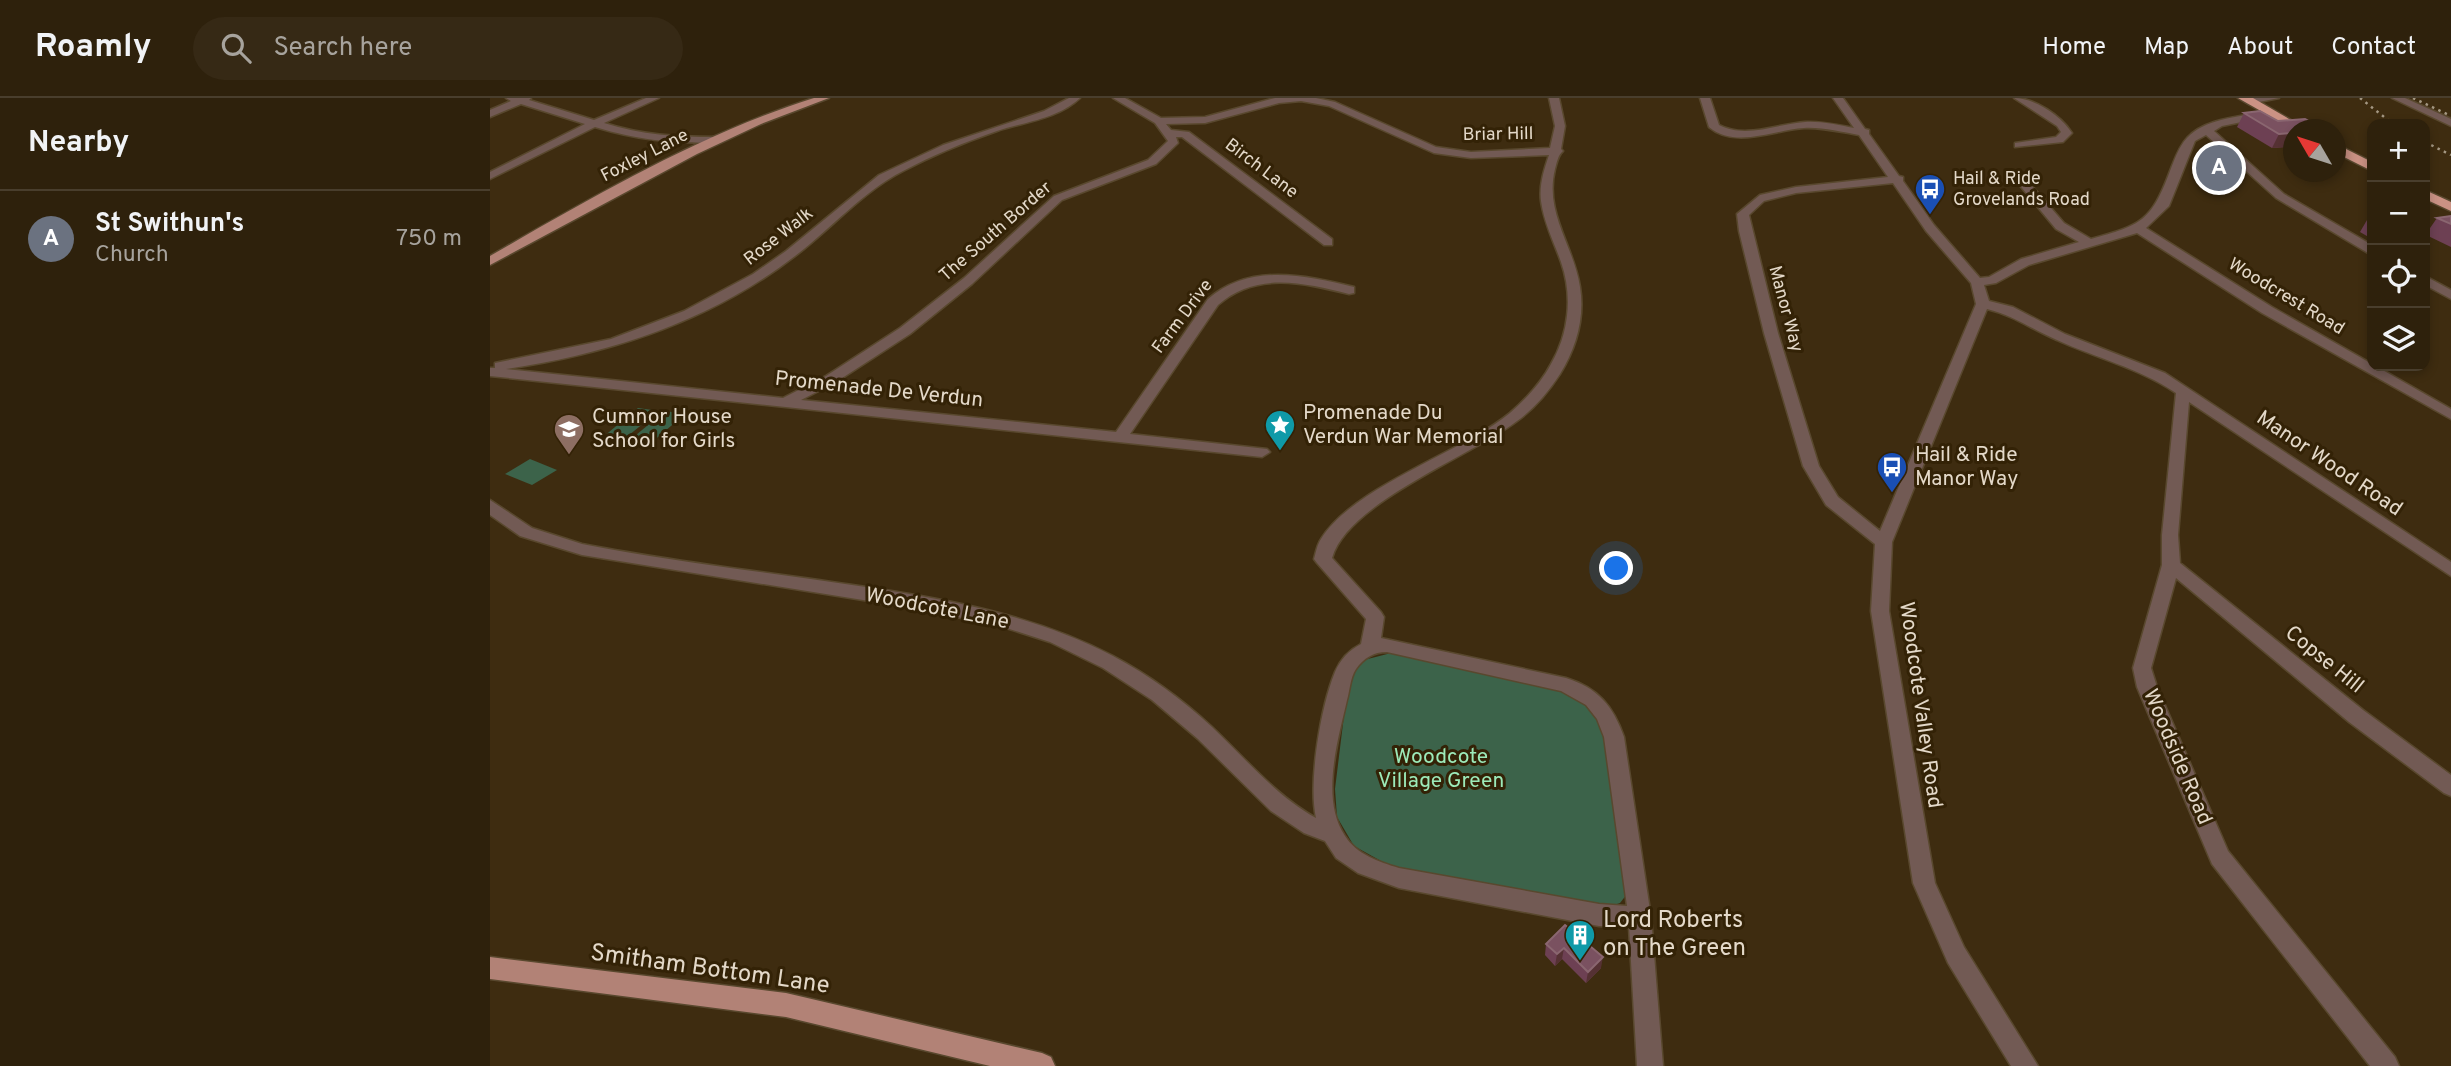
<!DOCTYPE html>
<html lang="en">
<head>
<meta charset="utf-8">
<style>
  body { margin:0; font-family:Overpass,sans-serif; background:#362915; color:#f1f3f6 }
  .controls { position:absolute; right:21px; top:21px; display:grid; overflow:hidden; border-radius:14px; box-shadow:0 4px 10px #0003 }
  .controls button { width:63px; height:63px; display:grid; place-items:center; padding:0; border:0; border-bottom:2px solid #493e2d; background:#2e210c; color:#f1f3f6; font:35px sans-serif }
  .compass { position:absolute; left:1793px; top:21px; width:63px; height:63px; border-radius:50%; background:#2e210c; box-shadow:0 4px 10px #0003; rotate:309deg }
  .you { position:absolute; left:1127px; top:471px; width:24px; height:24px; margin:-18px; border:5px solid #fff; border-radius:50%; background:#1a73e8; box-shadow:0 0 0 10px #1a73e833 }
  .badge { display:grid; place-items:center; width:46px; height:46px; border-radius:50%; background:#2563eb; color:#fff; font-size:23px; font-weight:700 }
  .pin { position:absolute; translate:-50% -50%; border:4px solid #fff; box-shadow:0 2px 7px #0006 }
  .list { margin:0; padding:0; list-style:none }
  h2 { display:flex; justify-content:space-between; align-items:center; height:91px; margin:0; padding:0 28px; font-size:30px }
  h2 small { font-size:23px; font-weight:400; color:#a7a39d }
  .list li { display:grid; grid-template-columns:46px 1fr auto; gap:21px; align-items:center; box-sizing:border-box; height:98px; padding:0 28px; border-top:2px solid #493e2d }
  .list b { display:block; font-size:26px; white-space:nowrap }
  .list p { margin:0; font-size:23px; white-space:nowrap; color:#a7a39d }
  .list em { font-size:23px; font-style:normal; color:#a7a39d }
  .icon { flex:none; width:38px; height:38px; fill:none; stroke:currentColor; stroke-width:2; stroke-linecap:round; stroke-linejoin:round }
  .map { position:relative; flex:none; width:1961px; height:968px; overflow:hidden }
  header { display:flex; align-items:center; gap:42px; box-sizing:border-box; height:98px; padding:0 35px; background:#2e210c; border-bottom:2px solid #493e2d }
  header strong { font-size:33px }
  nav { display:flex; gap:38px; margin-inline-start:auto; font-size:24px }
  .search { width:490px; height:63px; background:#362915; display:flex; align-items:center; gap:18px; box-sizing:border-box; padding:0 24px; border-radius:38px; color:#a7a39d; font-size:26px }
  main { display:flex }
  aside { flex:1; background:#2e210c }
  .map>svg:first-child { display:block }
  .green { fill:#3c634a }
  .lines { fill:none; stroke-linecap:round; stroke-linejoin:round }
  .minor-casing { stroke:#59482e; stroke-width:3 }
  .major-casing { stroke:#59482e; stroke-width:3 }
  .highway-casing { stroke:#59482e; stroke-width:3 }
  .minor { fill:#725a54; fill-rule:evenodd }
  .major { fill:#b28276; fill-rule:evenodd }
  .highway { fill:#cb9284; fill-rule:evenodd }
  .rail { stroke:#a49782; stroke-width:2.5; stroke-dasharray:2.5 4.5; stroke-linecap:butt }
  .wall { fill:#6d4053 }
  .shaded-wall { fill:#553133 }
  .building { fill:#7a5160; stroke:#8a6670; stroke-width:2 }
  .labels { text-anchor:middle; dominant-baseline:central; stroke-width:6; stroke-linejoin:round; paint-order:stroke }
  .far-street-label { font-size:18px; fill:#e4d9c9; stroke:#332206 }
  .far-poi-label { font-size:18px; fill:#e4d9c9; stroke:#332206; text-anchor:start }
  .street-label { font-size:21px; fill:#e4d9c9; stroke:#332206 }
  .poi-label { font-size:21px; fill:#e4d9c9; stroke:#332206; text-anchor:start }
  .park-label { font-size:21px; fill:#9ceab9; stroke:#332206 }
  .near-poi-label { font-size:24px; fill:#e4d9c9; stroke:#332206; text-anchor:start }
  .near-street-label { font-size:24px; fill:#e4d9c9; stroke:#332206 }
</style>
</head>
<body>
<header>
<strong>Roamly</strong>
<div class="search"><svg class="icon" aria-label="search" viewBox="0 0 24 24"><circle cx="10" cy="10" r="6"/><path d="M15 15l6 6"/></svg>Search here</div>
<nav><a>Home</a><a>Map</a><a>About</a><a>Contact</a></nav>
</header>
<main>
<aside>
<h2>Nearby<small></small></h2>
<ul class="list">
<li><span class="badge" style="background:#6b7280">A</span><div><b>St Swithun's</b><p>Church</p></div><em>750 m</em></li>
</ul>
</aside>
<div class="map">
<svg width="1961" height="968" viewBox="0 0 1961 968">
  <rect width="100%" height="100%" fill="#3e2c10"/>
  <g class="green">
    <path d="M148,310L169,313L134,341L113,339Z"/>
    <path d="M175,313L195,316L161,345L140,342Z"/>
    <path d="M40,361L67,372L42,387L15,376Z"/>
    <path d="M905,554C945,563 1076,585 1101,608C1120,625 1135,766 1137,796L1130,805L1121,808L900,768L864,748L847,719L845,691L857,593L864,571L874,562Z"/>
  </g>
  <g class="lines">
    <g class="minor-casing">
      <g id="minor">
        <path d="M16,0H41L39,2L104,22L156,0H169L114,25C152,37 186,39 226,39L231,42L226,45C181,45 148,42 105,29L0,81V74L95,26L31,6L0,19V12L21,3Z"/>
        <path d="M579,0H590C568,21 534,24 507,33C475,44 443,57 413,73C372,94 342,130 305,158C221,223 119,256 16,271L293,300L336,278L410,230L474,180L564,98L658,62L678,43L665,25L623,0H635L671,20L715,19L785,0H826L845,4L946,49L981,54L1060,50L1065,28L1059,0H1069L1075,28L1071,51L1073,53C1068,57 1067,64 1065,71C1054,115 1084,148 1090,189C1095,220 1086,250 1070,276C1059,293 1044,311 1027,323C981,358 857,405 842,460L891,514L894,519L891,540L1076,580C1108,590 1123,608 1134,639L1161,819L1173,968H1147L1139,829L1109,828L909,790L868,775L846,760L835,743L814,735L781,713L708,641L662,602L613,570L560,544L510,528L429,511L92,457L30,438L0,417V402L42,430L92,446C183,464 277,474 369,488C457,501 544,517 623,558C659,577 693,602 722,629C756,661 785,697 826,720C818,684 831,608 845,574C850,562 859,552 871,546L876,521L827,465L824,461C826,454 827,447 831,441C864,388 971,355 1020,315C1036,301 1051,285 1061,266C1079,235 1083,198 1071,164C1064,144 1054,125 1051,103C1049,87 1054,72 1059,57L981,60L944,55L839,8L811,3L789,5L715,25L676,26L681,32L699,34L842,141V147H834L692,39H686L688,45L666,66L572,102L482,186L420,236L346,284L311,302L626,334L718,201C760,165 814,177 864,189V195L859,196C814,185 766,173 728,207L640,336L777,351L780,354L772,359L0,278V270H5V265L121,241L194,213L263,176L296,153L389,77L453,47L554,13ZM897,554L1071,593L1096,607L1107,621L1114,639L1137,808L1109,806L909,770C889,764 866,756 855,738C830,701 848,642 857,602C860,592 860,580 866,571C874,560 883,554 897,554Z"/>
        <path d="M1210,0H1220L1229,27C1256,41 1286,26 1315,24C1331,23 1348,27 1364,30L1343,0H1353L1375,31L1379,32V36L1409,78L1413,79V83L1444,127L1490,180L1499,179L1531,161L1589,144L1566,131L1527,84V80H1535L1574,125L1601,141C1651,127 1661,124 1680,73C1684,63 1689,48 1697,40C1714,21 1748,19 1772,14L1777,17L1776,19L1732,28L1724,33L1794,96L1882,147V156L1878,155L1786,100L1716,37L1705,43L1679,108L1656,130L1782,209L1961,311V321L1772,215L1647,135L1539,167L1506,185L1494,187L1499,203L1523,209L1575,236L1675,275L1961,464V478L1699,304L1688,437L1690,465L1873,612L1961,677V698L1954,695L1859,624L1686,480L1661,570L1667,589L1738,753L1905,959L1909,968H1880L1722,766L1647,589L1643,570L1672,467V437L1686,295C1649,270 1606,260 1567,242C1543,232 1523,217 1497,211L1402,444L1399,513L1445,785L1474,849L1548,968H1521L1458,865L1423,785L1381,513L1385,446L1336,407L1313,368L1274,235L1249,133L1247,116L1270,97L1306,89L1398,79L1369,37C1351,34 1332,29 1314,30C1284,32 1245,51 1219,29ZM1403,85L1436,133L1481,185L1486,206L1390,433L1348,399L1329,368L1288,235L1259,117L1274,103L1306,95Z"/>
        <path d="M1524,0C1545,0 1571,18 1582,35L1573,44L1525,49V45L1566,39L1571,34L1567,28Z"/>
        <path d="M1789,0L1759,6L1754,3L1759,0Z"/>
        <path d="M1902,0H1915L1961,21V28Z"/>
        <path d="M1935,178L1961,192V201L1935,187Z"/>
      </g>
    </g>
    <g class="major-casing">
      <g id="major">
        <path d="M324,0H339L271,26L207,56L0,167V158C103,99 210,36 324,0Z"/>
        <path d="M0,859L296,895L552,955L561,959L565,968H500L296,919L0,881Z"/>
      </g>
    </g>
    <g class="highway-casing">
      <g id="highway">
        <path d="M1748,0H1763L1818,32H1804Z"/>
        <path d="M1846,46L1882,64V73L1846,55Z"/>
        <path d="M1935,92L1961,104V113L1935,101Z"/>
      </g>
    </g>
    <use href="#minor" class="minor"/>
    <use href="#major" class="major"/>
    <use href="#highway" class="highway"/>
    <g class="rail">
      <path d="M1870,0L1903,26"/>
      <path d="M1923,0L1961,18"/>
      <path d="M1935,44L1961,57"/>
    </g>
  </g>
  <g class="wall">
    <path d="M1754,15L1803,32V52L1796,49L1782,50L1747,29Z"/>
    <path d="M1961,118V149L1936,137L1935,139V131L1938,133L1947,120Z"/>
    <path d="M1877,122H1882V141L1870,134Z"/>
    <path d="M1075,827L1111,870L1096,885L1072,861L1065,868L1055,857L1056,846Z"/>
  </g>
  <g class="shaded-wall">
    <path d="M1803,35L1796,49L1782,50L1789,36Z"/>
    <path d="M1074,850L1072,861L1065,868L1067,856Z"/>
    <path d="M1113,859L1111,870L1096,885L1098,874Z"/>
  </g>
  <g class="building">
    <path d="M1770,13L1788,23L1815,21L1835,32H1803V35L1789,36L1754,15Z"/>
    <path d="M1961,118V126L1947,120Z"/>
    <path d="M1075,827L1113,859L1098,874L1074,850L1067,856L1056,846Z"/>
  </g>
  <defs>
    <g id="bus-pin" transform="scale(1.575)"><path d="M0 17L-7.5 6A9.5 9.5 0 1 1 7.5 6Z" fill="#1a4fb4" stroke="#332206"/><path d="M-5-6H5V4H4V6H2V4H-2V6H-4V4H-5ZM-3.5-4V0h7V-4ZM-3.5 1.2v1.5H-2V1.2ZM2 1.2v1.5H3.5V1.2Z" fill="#fff"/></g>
    <g id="sight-pin" transform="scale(1.575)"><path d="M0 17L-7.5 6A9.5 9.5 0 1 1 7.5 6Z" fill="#0f9aa8" stroke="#332206"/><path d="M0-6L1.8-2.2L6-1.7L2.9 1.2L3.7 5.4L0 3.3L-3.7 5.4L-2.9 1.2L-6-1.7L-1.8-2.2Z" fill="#fff"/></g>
    <g id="school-pin" transform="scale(1.575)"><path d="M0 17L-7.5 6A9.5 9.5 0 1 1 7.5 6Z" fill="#8d6e63" stroke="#332206"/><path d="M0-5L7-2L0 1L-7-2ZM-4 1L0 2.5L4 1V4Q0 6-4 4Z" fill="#fff"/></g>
    <g id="building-pin" transform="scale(1.575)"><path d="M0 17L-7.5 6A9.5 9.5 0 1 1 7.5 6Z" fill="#0f9aa8" stroke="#332206"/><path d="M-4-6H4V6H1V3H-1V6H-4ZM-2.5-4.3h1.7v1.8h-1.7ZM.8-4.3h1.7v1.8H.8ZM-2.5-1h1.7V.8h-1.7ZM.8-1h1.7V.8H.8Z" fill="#fff"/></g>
  </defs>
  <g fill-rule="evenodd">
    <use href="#bus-pin" x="1440" y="91"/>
    <use href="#sight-pin" x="790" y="327"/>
    <use href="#school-pin" x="79" y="331"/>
    <use href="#bus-pin" x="1402" y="369"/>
    <use href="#building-pin" x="1090" y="837"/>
  </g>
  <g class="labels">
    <g class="far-street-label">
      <text transform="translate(1008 37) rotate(-1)">Briar Hill</text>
      <text transform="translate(155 58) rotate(-27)">Foxley Lane</text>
      <text transform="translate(771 71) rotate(37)">Birch Lane</text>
      <text transform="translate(506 134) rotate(-41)">The South Border</text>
      <text transform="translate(289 139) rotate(-38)">Rose Walk</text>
      <text transform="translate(1796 199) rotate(31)">Woodcrest Road</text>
      <text transform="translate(1295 211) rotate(75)">Manor Way</text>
      <text transform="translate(693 219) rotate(-53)">Farm Drive</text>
    </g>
    <g class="far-poi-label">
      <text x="1463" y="81">Hail &amp; Ride<tspan x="1463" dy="21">Grovelands Road</tspan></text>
    </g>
    <g class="street-label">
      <text transform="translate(389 292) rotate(6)">Promenade De Verdun</text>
      <text transform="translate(1839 366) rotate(34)">Manor Wood Road</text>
      <text transform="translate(447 511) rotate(11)">Woodcote Lane</text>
      <text transform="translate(1834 562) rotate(39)">Copse Hill</text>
      <text transform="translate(1430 607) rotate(82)">Woodcote Valley Road</text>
      <text transform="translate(1687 659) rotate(67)">Woodside Road</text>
    </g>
    <g class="poi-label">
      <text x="813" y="315">Promenade Du<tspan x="813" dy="24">Verdun War Memorial</tspan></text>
      <text x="102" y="319">Cumnor House<tspan x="102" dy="24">School for Girls</tspan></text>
      <text x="1425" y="357">Hail &amp; Ride<tspan x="1425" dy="24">Manor Way</tspan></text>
    </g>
    <g class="park-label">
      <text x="951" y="659">Woodcote<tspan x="951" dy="24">Village Green</tspan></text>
    </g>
    <g class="near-poi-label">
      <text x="1113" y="823">Lord Roberts<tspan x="1113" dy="28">on The Green</tspan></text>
    </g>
    <g class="near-street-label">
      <text transform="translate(220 872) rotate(8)">Smitham Bottom Lane</text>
    </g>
  </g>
</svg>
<div class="controls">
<button>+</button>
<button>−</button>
<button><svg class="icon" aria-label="locate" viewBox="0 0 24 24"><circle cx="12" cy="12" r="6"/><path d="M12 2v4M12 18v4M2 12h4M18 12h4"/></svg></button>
<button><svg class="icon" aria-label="layers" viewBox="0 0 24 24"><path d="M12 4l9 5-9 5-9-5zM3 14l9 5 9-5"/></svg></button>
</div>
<svg class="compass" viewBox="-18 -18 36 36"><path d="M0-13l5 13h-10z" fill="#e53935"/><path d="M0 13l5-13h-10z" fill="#a7a39d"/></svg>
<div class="you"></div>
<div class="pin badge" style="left:1729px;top:70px;background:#6b7280">A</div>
</div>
</main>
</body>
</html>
